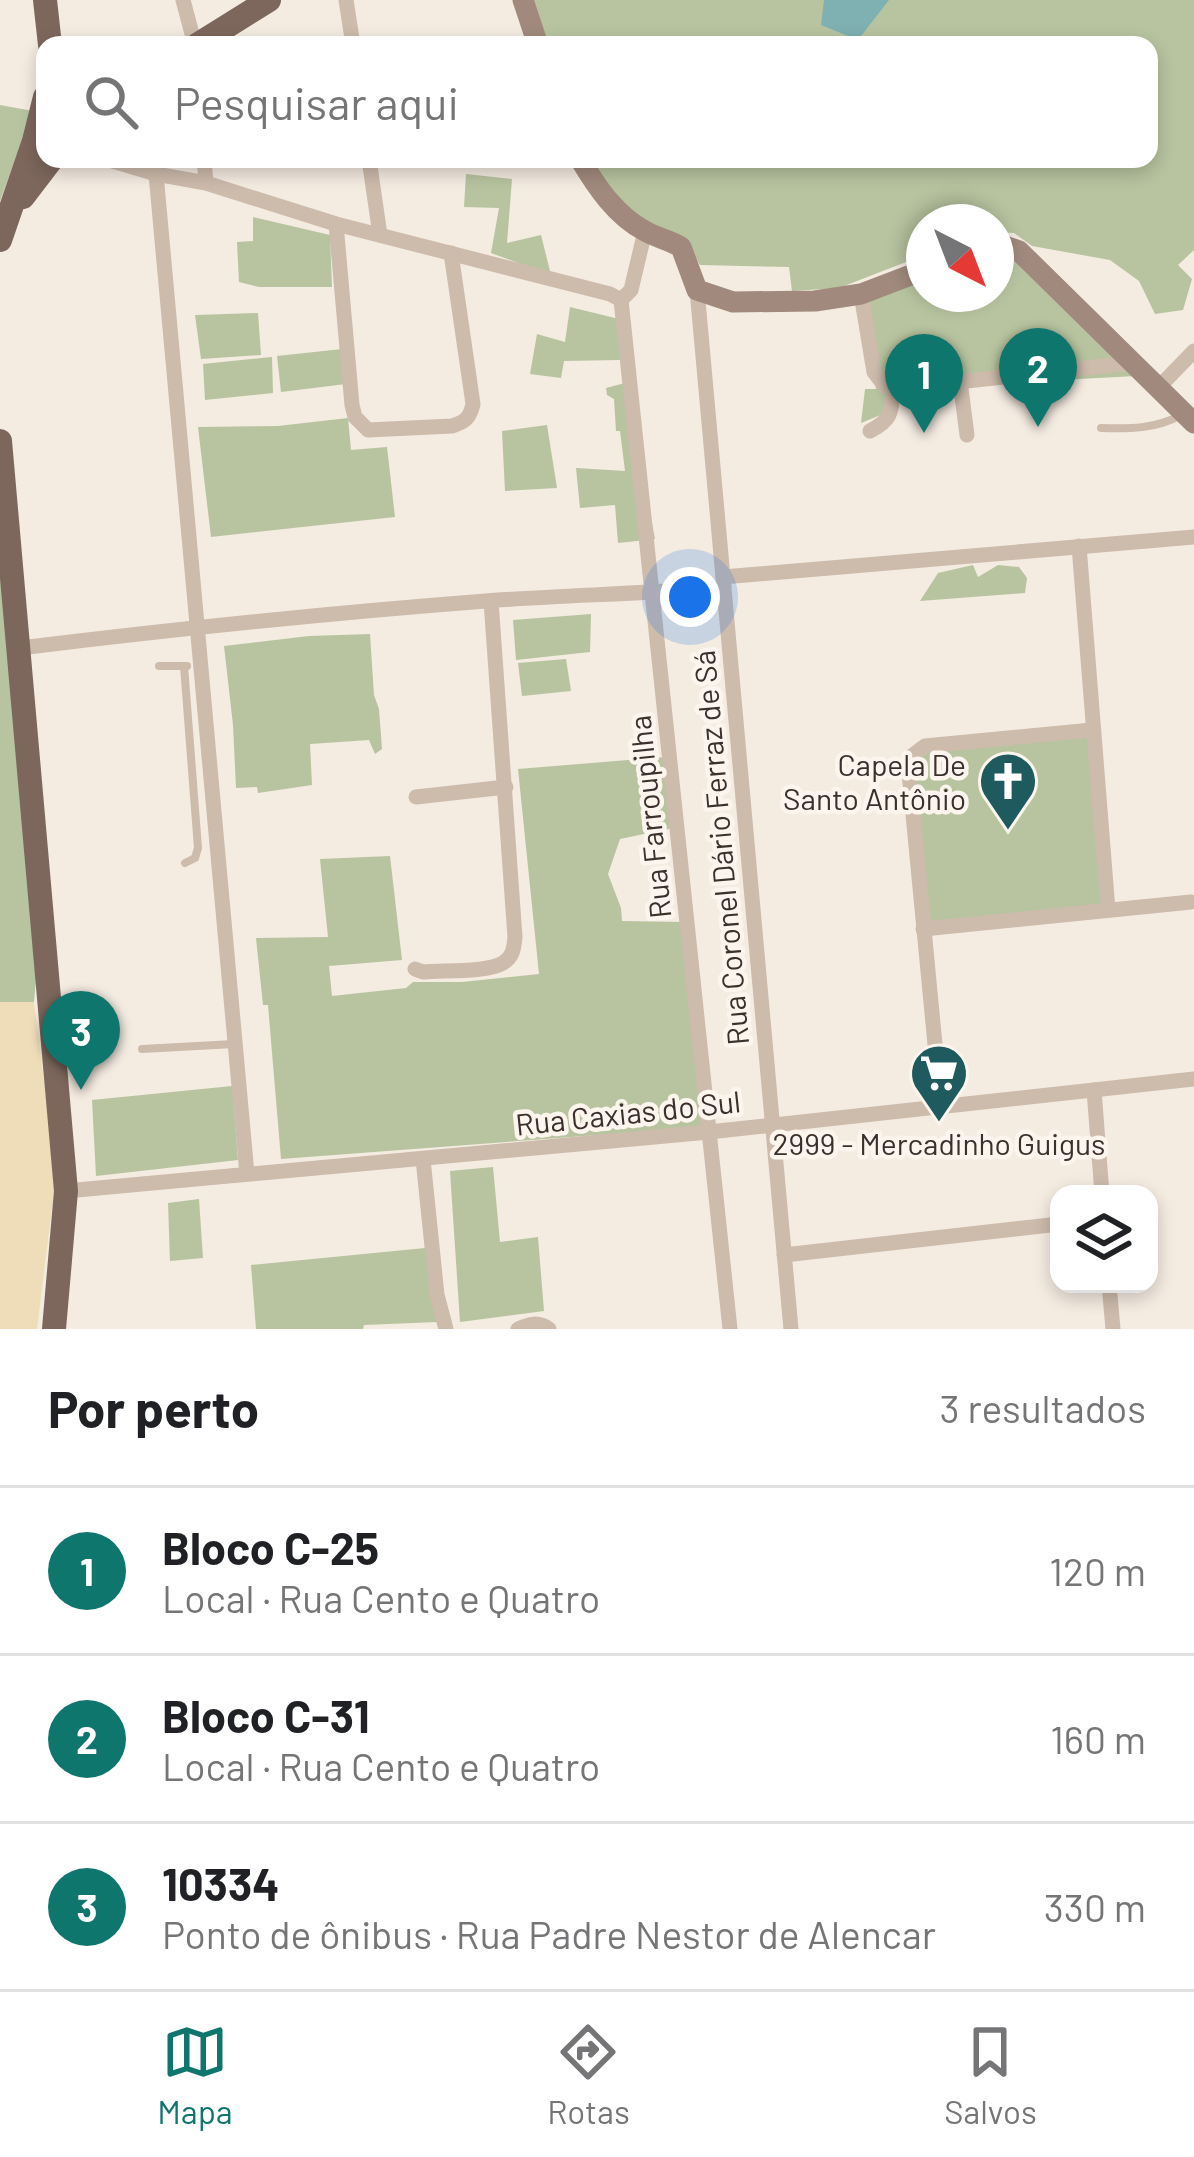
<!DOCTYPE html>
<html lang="pt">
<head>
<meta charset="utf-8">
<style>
  body { margin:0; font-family:Barlow,sans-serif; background:#f2f2f2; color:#202124 }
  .controls { position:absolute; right:36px; bottom:36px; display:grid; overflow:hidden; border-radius:24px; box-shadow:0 6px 18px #0003 }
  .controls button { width:108px; height:108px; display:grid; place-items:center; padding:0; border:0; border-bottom:3px solid #e0e0e0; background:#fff; color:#202124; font:60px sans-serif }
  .compass { position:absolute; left:906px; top:204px; width:108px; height:108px; border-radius:50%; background:#fff; box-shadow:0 6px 18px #0003; rotate:138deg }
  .you { position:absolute; left:690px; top:597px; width:42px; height:42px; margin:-30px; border:9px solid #fff; border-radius:50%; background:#1a73e8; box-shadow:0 0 0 18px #1a73e833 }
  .badge { display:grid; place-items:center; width:78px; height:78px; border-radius:50%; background:#0f766e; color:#fff; font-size:39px; font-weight:700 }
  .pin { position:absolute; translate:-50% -99px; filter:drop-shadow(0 3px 6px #0008) }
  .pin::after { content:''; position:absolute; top:63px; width:42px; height:36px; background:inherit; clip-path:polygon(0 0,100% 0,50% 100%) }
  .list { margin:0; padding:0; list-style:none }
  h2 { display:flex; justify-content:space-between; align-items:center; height:156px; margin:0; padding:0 48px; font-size:51px }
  h2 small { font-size:39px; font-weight:400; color:#757577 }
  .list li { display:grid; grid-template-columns:78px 1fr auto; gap:36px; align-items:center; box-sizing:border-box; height:168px; padding:0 48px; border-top:3px solid #e0e0e0 }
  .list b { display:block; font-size:45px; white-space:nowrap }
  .list p { margin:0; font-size:39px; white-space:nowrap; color:#757577 }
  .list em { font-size:39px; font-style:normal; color:#757577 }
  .icon { flex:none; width:66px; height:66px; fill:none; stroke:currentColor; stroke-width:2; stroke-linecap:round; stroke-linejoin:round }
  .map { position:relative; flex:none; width:1194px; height:1329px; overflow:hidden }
  .search { position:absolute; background:#fff; box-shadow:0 6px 18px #0003; left:36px; right:36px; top:36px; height:132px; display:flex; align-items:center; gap:30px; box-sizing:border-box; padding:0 42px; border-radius:24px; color:#757577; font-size:45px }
  .sheet { height:660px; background:#fff }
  nav { display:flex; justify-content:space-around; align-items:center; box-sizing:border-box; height:168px; border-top:3px solid #e0e0e0; background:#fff; font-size:33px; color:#757577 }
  nav a { display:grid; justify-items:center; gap:6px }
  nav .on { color:#0f766e }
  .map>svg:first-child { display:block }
  .green { fill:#b8c4a0 }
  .sand { fill:#efdcb8 }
  .water { fill:#7fb0b2 }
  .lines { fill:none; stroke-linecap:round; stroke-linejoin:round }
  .lane { stroke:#cdbbac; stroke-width:8 }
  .street { stroke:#cdbbac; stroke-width:15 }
  .secondary { stroke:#a18a7d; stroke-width:21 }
  .primary { stroke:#7d675c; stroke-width:24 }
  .labels { text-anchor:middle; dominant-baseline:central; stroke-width:9; stroke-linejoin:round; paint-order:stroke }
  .poi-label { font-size:30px; fill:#3b302b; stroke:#fbf5ee; text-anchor:end }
  .street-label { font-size:30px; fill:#3b302b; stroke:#fbf5ee }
</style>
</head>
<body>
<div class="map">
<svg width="1194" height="1329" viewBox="0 0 1194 1329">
  <rect width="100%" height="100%" fill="#f4ebe1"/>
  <g class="green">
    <path d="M529,0H1194V250L1178,265L1192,279L1183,310L1155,314L1139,281L1110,260L1032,246L1014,233L996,232V222H924V255L839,288L792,291L789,267L700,265L685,241L631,213L589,159H1149V45H545Z"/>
    <path d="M0,105L33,111L0,201Z"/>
    <path d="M466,174L512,179L507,243L541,235L551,275L491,253L499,208L464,207Z"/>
    <path d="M253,217L330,235L332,287H259L239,282L237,242L253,241Z"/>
    <path d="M996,246L1010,248L1137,376L885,389L887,392L883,414L861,423L865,389H876L862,295L924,271V294H996Z"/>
    <path d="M570,307L619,319L620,360L564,361L561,378L530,374L537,334L565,342Z"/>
    <path d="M258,313L261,355L201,359L195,315Z"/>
    <path d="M342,349L346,384L281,392L277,356Z"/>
    <path d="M272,357L273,393L205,400L203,364Z"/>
    <path d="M625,383L655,539L618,543L615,505L580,508L576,468L625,471L620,431H616L614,399L607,395L606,388Z"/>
    <path d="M348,418L351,450L387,447L395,517L211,537L198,427L278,426Z"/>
    <path d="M547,425L557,488L505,491L502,431Z"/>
    <path d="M0,558L36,979L34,1002H0Z"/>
    <path d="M973,565L978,577L998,565L1019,567L1027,578L1025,593L920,601L938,573Z"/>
    <path d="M591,614L590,652L516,660L513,620Z"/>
    <path d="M370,634L374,695L379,709L382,749L375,754L369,740L310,744L312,785L258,793L257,787L236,788L233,725L224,646L309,636Z"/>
    <path d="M566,659L571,691L522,696L518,663Z"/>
    <path d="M1092,730L1108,910L923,929L913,755Z"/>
    <path d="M665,757L673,828L620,839L608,874L621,908L622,921L683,922L704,1127L281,1159L268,1005H263L256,938L328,937L320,859L390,856L402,960L329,966L332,996L406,988L413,982H462L539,974L518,769Z"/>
    <path d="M232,1086L238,1160L96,1176L92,1100Z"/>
    <path d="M493,1167L500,1242L538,1237L544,1311L460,1322L450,1171Z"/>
    <path d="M199,1199L203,1258L170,1261L168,1203Z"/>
    <path d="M425,1248L437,1322L364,1325L363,1329H256L251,1265Z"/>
  </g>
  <path class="sand" d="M0,1002H34L56,1175L37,1329H0Z"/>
  <path class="water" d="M824,0H889L858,40L821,25Z"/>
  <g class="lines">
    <g class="lane">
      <path d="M1101,428C1129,429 1156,429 1181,415"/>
      <path d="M159,666H187"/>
      <path d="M184,666L198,848L195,858L185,863"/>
      <path d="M142,1049L234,1044"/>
    </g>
    <g class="street">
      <path d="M183,0L195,45"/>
      <path d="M346,0L353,45"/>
      <path d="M106,159L156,174L206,183L336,224L610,294L621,300L631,290L645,231"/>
      <path d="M204,159L206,183"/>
      <path d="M369,159L380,235"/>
      <path d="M156,174L247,1174"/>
      <path d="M336,224L352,405L355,417L368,430L452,426C465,422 470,418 473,404L451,253"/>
      <path d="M697,290L791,1329"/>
      <path d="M861,294L874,372L885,386L902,388L1131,363"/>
      <path d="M621,300L730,1329"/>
      <path d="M960,381L967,435"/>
      <path d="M1159,387L1194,351"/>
      <path d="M870,431C893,419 891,412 893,388"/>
      <path d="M1079,546L1108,910"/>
      <path d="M723,577L1194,537"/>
      <path d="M20,648C175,629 330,613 486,601C565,595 645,594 724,587"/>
      <path d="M416,797L506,787"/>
      <path d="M923,929L1191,902"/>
      <path d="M415,969L423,972C443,970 486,973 503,963C513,957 514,948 515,937L491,601"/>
      <path d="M1094,1090L1102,1194"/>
      <path d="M941,1107L908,762L913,755L925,746L1092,730"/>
      <path d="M423,1159L437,1295L446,1329"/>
      <path d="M66,1191L709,1132L1194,1079"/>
      <path d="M784,1255L1059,1224"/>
      <path d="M1109,1284L1113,1329"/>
      <path d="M518,1329C529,1324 538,1321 549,1329"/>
    </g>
    <g class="secondary">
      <path d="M523,0L538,45"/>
      <path d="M580,159C596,186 616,216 645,231C657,238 670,240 681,247L697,290L733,302L815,301L861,294L924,270"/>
      <path d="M996,243L1019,251L1194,423"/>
    </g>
    <g class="primary">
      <path d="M45,0L50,45"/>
      <path d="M197,45L269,0"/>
      <path d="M23,197L52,159"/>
      <path d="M0,240L34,141L45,97"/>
      <path d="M0,441L66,1191L54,1329"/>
    </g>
  </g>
  <defs>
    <g id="church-pin" transform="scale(3)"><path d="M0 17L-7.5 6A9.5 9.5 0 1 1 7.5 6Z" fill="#1f5a5e" stroke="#fbf5ee"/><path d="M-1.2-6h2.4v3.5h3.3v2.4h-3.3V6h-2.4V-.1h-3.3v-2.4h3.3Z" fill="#fff"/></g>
    <g id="supermarket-pin" transform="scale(3)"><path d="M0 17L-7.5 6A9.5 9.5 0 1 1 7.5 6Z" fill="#1f5a5e" stroke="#fbf5ee"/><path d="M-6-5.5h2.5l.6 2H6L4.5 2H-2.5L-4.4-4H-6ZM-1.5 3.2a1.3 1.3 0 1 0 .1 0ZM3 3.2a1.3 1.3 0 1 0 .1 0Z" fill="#fff"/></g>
  </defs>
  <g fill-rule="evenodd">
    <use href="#church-pin" x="1008" y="781"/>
    <use href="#supermarket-pin" x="939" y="1073"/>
  </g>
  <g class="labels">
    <g class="poi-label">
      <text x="966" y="764">Capela De<tspan x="966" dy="34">Santo Antônio</tspan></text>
      <text x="939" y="1143" text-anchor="middle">2999 - Mercadinho Guigus</text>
    </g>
    <g class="street-label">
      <text transform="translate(649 817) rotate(-96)">Rua Farroupilha</text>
      <text transform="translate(720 848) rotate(-95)">Rua Coronel Dário Ferraz de Sá</text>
      <text transform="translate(628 1112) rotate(-6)">Rua Caxias do Sul</text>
    </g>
  </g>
</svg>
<div class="controls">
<button><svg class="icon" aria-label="layers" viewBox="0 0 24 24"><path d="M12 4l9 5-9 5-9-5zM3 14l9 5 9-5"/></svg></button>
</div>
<svg class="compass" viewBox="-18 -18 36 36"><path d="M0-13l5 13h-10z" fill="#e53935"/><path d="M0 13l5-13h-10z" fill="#757577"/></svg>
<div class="you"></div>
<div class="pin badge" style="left:924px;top:433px">1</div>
<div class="pin badge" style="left:1038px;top:427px">2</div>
<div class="pin badge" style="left:81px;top:1090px">3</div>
<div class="search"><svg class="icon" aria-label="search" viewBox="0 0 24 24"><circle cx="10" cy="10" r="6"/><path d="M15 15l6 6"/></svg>Pesquisar aqui</div>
</div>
<section class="sheet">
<h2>Por perto<small>3 resultados</small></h2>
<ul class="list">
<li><span class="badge">1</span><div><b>Bloco C-25</b><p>Local · Rua Cento e Quatro</p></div><em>120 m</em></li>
<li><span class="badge">2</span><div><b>Bloco C-31</b><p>Local · Rua Cento e Quatro</p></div><em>160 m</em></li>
<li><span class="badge">3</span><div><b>10334</b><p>Ponto de ônibus · Rua Padre Nestor de Alencar</p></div><em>330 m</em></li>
</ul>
</section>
<nav>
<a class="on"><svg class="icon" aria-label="map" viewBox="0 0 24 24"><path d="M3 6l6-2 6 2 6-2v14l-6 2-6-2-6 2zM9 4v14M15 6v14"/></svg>Mapa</a>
<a><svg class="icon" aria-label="directions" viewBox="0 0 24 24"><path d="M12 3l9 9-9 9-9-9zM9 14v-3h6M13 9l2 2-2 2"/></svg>Rotas</a>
<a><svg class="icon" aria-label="saved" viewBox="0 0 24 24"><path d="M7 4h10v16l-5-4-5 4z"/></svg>Salvos</a>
</nav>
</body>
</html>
